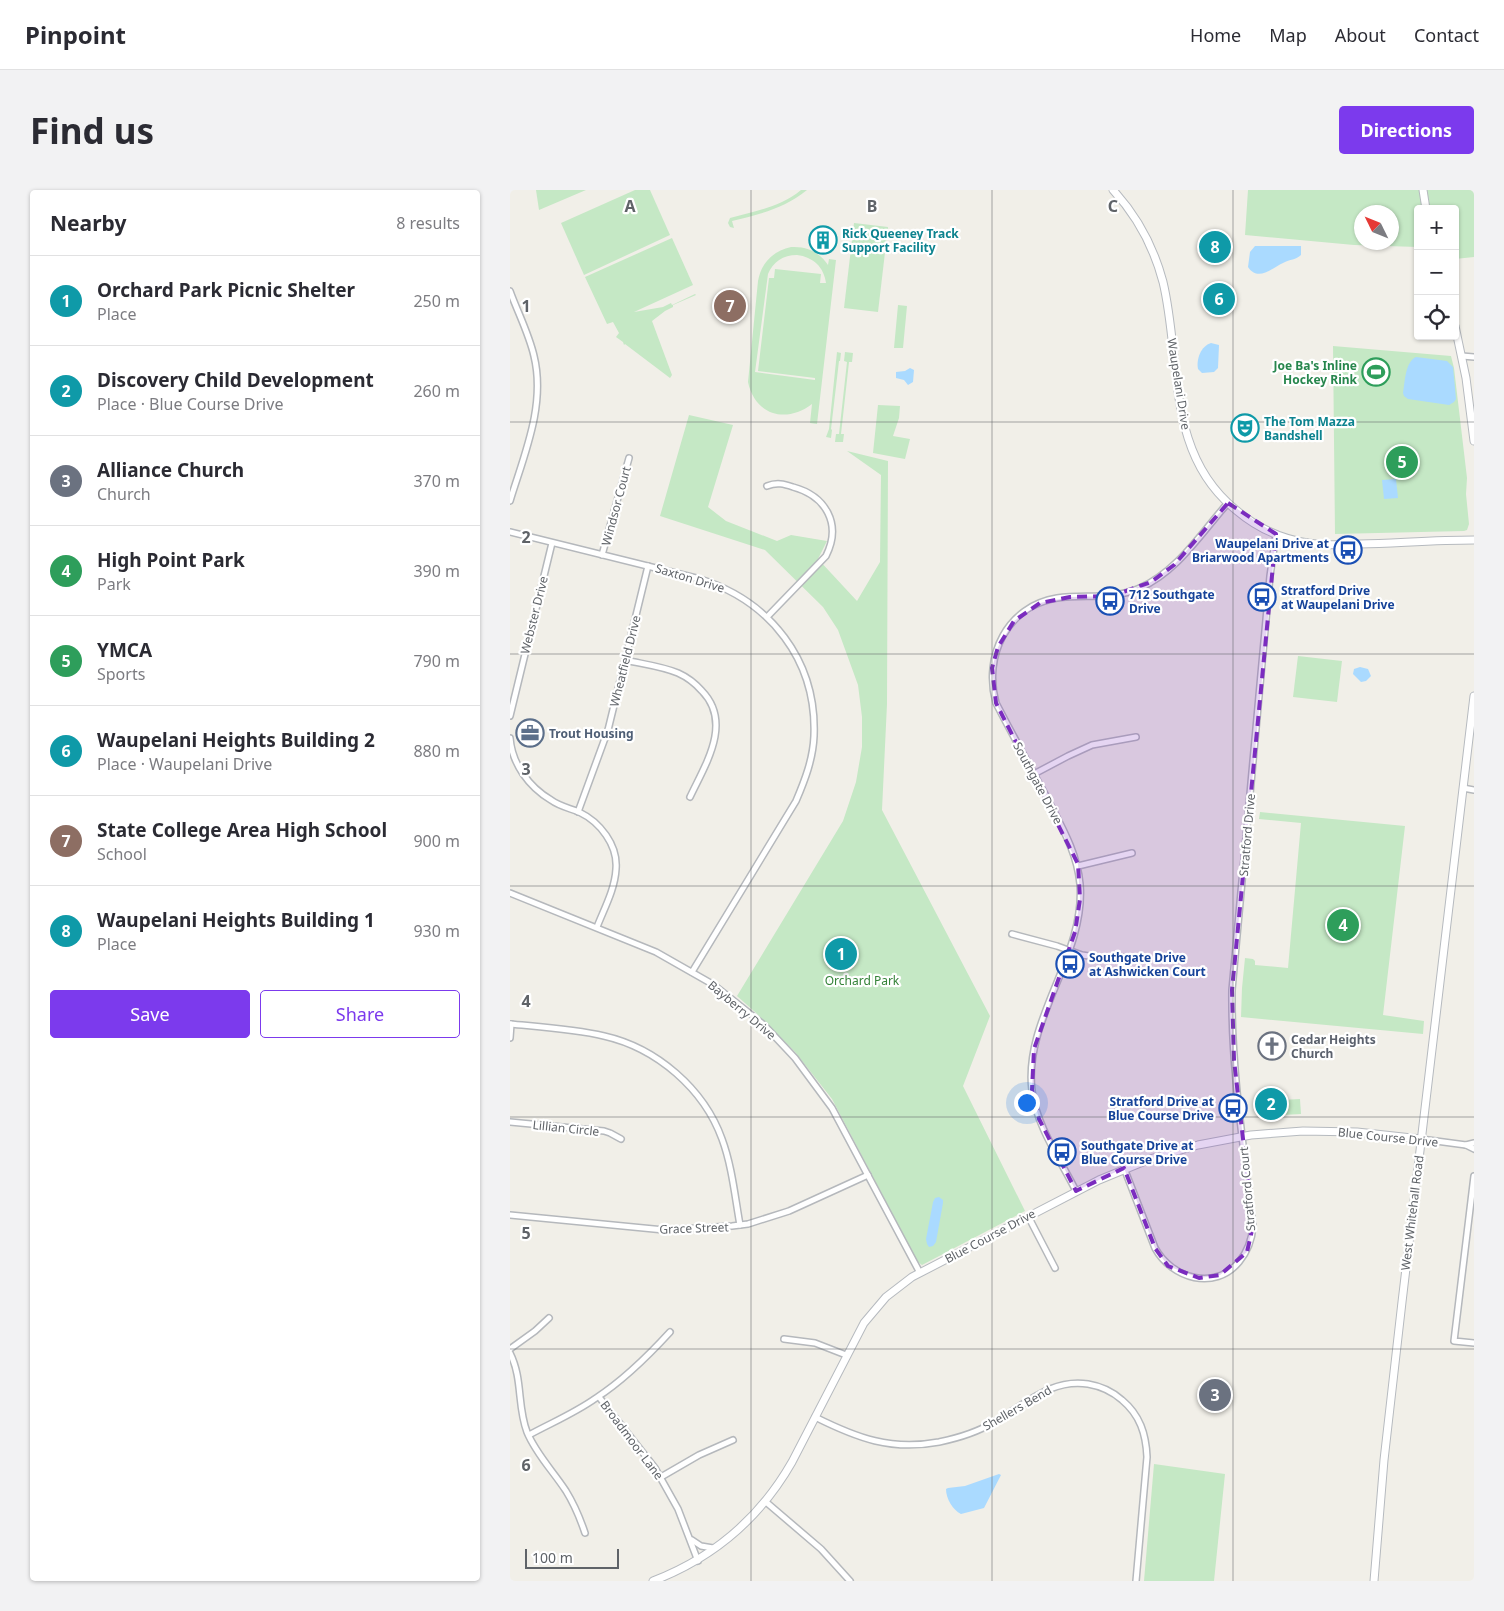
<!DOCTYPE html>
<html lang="en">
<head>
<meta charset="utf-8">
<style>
  body { margin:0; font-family:"Noto Sans",sans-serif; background:#f2f2f3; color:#2b2b33 }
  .controls { position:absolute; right:15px; top:15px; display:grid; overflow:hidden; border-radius:5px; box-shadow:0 1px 4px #0004 }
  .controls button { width:45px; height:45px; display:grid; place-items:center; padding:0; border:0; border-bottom:1px solid #e1e1e2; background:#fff; color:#2b2b33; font:25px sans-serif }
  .compass { position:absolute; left:844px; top:15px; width:45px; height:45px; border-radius:50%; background:#fff; box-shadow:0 1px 4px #0004; rotate:313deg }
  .scale { position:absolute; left:15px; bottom:12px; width:94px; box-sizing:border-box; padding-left:5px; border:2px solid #5f6368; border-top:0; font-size:14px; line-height:18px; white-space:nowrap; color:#5f6368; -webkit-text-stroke:4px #fff; paint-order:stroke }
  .you { position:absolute; left:516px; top:912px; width:18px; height:18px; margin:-12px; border:4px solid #fff; border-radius:50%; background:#1a73e8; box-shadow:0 0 0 8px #1a73e833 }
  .badge { display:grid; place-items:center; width:32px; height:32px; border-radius:50%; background:#7c3aed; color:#fff; font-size:16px; font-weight:700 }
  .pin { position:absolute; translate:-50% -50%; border:2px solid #fff; box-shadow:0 1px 5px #0006 }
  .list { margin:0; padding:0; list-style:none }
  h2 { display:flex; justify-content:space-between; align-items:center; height:65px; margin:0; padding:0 20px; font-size:21px }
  h2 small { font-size:16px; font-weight:400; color:#7c7c81 }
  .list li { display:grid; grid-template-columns:32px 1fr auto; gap:15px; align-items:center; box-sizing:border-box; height:90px; padding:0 20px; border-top:1px solid #e1e1e2 }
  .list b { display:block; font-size:19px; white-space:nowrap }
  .list p { margin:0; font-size:16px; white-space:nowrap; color:#7c7c81 }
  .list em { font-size:16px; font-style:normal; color:#7c7c81 }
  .actions { display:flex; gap:10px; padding:15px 20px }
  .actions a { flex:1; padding:11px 0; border:1px solid #7c3aed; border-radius:5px; text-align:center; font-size:18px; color:#7c3aed }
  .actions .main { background:#7c3aed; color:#fff }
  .icon { flex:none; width:28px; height:28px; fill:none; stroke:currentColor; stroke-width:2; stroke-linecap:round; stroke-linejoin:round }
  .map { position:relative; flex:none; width:964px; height:1391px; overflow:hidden; border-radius:5px }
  header { display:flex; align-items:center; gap:30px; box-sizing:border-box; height:70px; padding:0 25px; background:#fff; border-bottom:1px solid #e1e1e2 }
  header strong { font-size:24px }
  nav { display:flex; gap:28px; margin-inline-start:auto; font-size:18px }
  .intro { display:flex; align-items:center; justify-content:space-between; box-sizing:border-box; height:120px; padding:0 30px }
  h1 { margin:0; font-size:35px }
  .button { padding:12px 22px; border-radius:5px; background:#7c3aed; color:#fff; font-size:18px; font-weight:700 }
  main { display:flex; gap:30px; padding:0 30px }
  aside { flex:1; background:#fff; border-radius:5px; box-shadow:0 1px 4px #0004 }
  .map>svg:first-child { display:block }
  .green { fill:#c5e8c5; fill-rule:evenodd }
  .water { fill:#aadaff }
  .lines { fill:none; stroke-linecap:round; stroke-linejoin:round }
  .street-casing { stroke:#b5b8bc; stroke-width:8 }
  .secondary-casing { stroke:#b6babf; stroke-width:9 }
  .street { stroke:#fff; stroke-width:5 }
  .secondary { stroke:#fff; stroke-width:7 }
  .marked { fill:#7b2cbf; fill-opacity:0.2; stroke:#7b2cbf; stroke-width:4; stroke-dasharray:10 6; stroke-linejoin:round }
  .grid { fill:none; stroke:#5f6368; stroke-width:1; stroke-opacity:0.55 }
  .labels { text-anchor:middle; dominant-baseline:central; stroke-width:4.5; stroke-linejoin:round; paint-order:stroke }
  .culture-label { font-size:12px; font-weight:bold; fill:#0d838f; stroke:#fff; text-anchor:start }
  .leisure-label { font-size:12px; font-weight:bold; fill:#27864d; stroke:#fff; text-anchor:end }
  .street-label { font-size:12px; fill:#5f6368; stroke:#fff }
  .transit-label { font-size:12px; font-weight:bold; fill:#164399; stroke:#fff; text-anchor:start }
  .service-label { font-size:12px; font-weight:bold; fill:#4e5e75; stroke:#fff; text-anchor:start }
  .park-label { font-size:12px; fill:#348238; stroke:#fff }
  .worship-label { font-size:12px; font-weight:bold; fill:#5b616d; stroke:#fff; text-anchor:start }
  .grid-label { font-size:16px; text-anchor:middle; font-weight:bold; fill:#5f6368; stroke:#fff; stroke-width:4.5; stroke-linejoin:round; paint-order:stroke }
</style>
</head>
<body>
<header>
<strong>Pinpoint</strong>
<nav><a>Home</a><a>Map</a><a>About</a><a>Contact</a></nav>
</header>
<div class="intro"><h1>Find us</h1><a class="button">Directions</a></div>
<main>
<aside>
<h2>Nearby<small>8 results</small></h2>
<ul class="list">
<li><span class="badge" style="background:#0f9aa8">1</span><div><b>Orchard Park Picnic Shelter</b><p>Place</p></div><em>250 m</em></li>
<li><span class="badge" style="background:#0f9aa8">2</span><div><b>Discovery Child Development</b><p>Place · Blue Course Drive</p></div><em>260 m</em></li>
<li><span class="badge" style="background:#6b7280">3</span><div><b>Alliance Church</b><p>Church</p></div><em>370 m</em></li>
<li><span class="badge" style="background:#2e9e5b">4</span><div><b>High Point Park</b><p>Park</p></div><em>390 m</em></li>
<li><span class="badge" style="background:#2e9e5b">5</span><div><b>YMCA</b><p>Sports</p></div><em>790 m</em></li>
<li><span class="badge" style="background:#0f9aa8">6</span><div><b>Waupelani Heights Building 2</b><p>Place · Waupelani Drive</p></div><em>880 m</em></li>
<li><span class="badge" style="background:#8d6e63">7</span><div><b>State College Area High School</b><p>School</p></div><em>900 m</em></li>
<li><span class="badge" style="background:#0f9aa8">8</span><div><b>Waupelani Heights Building 1</b><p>Place</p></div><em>930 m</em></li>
</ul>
<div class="actions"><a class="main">Save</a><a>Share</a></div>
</aside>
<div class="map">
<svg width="964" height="1391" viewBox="0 0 964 1391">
  <rect width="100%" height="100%" fill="#f1efe8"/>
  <g class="green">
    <path d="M26,0H76L29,20Z"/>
    <path d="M125,0H140L160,45L74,85L51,33Z"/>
    <path d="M291,0H297C273,19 250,24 222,31L224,38L220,37L218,33L220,28C245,21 271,17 291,0Z"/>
    <path d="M738,0H964V67L945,69V19H908V57L844,55L735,45ZM852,22H882V52H852Z"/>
    <path d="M344,33L378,37L368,122L334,118Z"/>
    <path d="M162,48L183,95L124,122L153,117L161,113L162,115L185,104L186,105L163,115V117L155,121L142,131L162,185L160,188L115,154L114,155L113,152L106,147L109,143L103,132L97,134L75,87Z"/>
    <path d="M281,57C297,56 309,62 318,75L319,69L326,70L307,234L300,233L302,214C276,234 245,225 238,192L248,91C251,73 263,61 281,57ZM287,65C303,67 314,77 316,93H310L311,84L265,79L264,88H259L248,181L305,188V190L245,182L258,84C263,72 273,65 287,65Z"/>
    <path d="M388,115L397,116L393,158H384Z"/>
    <path d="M823,156L941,166L944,178L957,288L956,304L959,334L957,340L954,341L825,344Z"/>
    <path d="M327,162L331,163L330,171H329L321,239L322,240L321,248L316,247L319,239Z"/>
    <path d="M335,162L343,163L342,172H339L331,244H334L333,252H325L326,244H329L337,172L334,171Z"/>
    <path d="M368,215L390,216L389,228L383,246L400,249L395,269L363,263Z"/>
    <path d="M179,225L223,235L198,317L216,331L267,351L281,345L317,351L308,369L347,411L370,372L371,285L337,261L378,271L377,514L372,620L480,826L453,896L515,1021L412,1075L408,1072L404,1065L322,909L285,862L245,822L227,806L333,631L346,592L352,557V527L348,495L328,440L313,417L255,360L150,326Z"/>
    <path d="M788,466L832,471L827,512L783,507Z"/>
    <path d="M750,622L895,636L873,825L914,831L913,844L731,827L732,798L735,768L743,769L745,771V775L778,778L791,633L749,629Z"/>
    <path d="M790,909L791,924L772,925L771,910Z"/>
    <path d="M644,1274L715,1284L704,1391H634Z"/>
  </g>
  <g class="water">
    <path d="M745,56H791V65C786,70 780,69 773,73C762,78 748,92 738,77L740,62Z"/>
    <path d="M701,153L709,155L708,178L704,182L692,183L688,179C686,169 691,156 701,153Z"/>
    <path d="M906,167L937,171L943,177L946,209L944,212L939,215L898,209L894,206L893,203C895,192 895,172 906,167Z"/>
    <path d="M400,178L404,180L403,192L398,195L394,190L386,188V182L395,181Z"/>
    <path d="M886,289L888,308L874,309L872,290Z"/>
    <path d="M850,477L858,479L861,486L856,491L851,492L843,484L844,479Z"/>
    <path d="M429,1007L433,1010V1013L426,1052L423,1056L419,1057L417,1054L416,1049L423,1012L425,1008Z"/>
    <path d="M489,1284L491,1285L474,1318L451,1324C443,1320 436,1309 436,1299L438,1298L455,1296Z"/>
  </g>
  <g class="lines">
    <g class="street-casing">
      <g id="street">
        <path d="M0,101C8,123 19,144 24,166C36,215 14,265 0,311"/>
        <path d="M952,166L964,167"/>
        <path d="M257,296C267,292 274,294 283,297C316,306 332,334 316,366L257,427"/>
        <path d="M0,342L190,389C260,411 307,470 304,546C303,569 295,590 286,611L182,782"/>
        <path d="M92,365L119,268"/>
        <path d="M115,470C132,474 151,476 168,483C177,487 185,493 192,501C223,533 195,575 180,607"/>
        <path d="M0,526L42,353"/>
        <path d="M0,548C2,574 19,597 41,610C49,616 59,618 69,622C90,632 108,655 106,679C105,699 94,719 87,737"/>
        <path d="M524,584L558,566L582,555L626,547"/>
        <path d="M953,598L964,600"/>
        <path d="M68,622L98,540L138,376"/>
        <path d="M568,676L622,663"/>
        <path d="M0,703L146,762L204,795L254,835L285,868L322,918L410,1083"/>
        <path d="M502,744L547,756L572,765L593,768L612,767"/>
        <path d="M0,834C31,837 64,839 94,846C147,858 194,899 212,949C222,976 225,1007 230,1035"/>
        <path d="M0,848L1,834"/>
        <path d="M0,932L94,941L100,943L111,949"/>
        <path d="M911,949L956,955L964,959"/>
        <path d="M956,955L964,953"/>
        <path d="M614,978L645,1058C662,1089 705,1101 729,1072C738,1061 742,1049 743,1036C734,958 721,879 722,800L760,386L766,344"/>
        <path d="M964,986L944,1151L964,1153"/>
        <path d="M566,1001C550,969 527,937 522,901C513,829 576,766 570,694C567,661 550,634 536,606C519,575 502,544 486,513C473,466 497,416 547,408C575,404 604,410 630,398C668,381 691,343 718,313"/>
        <path d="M0,1025L154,1040L222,1036L238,1034L279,1021L358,985"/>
        <path d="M518,1026L545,1078"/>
        <path d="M274,1149L305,1153L336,1165"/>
        <path d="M0,1159L25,1141L39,1128"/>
        <path d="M0,1163C13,1189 7,1216 17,1242C26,1264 43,1281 56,1301C64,1314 70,1328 75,1343"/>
        <path d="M89,1207L145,1278L168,1319L188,1371"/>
        <path d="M305,1227C347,1248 381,1261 429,1252C448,1248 466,1243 482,1233C514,1216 540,1188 578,1194C590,1196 603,1202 612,1210C630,1225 636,1244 637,1267L626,1391"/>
        <path d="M19,1245C41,1233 65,1223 86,1208C114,1190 138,1166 160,1142"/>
        <path d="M151,1287L189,1265L223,1250"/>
        <path d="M256,1312L311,1359L340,1391"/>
        <path d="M182,1350L191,1356L203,1358"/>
      </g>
    </g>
    <g class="secondary-casing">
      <g id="secondary">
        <path d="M603,0C627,26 644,58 653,92C672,171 655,263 726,320C746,337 771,349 798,353C815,356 833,355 850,354C888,353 926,350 964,350"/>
        <path d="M913,0L916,19"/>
        <path d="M945,136L956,188L964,251"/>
        <path d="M143,1391C203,1368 250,1328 282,1272L354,1133L376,1107L402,1087L589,990L640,969L688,955L741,945L793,941L847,942L911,949"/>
        <path d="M864,1391L874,1270L892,1112L964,506"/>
      </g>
    </g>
    <use href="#street" class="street"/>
    <use href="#secondary" class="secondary"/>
  </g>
  <path class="marked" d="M718,313L766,344L722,800L724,870L743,1036L737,1062L710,1085L689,1088L658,1076L645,1058L614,978L566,1001L529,929L522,900L524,859L565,742L570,709L568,674L486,513L482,478L488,457L504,431L530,413L560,407L602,406L641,392L664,375Z"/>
  <path class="grid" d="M241,0V1391M482,0V1391M723,0V1391M0,232H964M0,464H964M0,696H964M0,927H964M0,1159H964"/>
  <defs>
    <g id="building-ring" transform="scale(1.4375)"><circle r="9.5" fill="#fff" stroke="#0f9aa8" stroke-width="1.5"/><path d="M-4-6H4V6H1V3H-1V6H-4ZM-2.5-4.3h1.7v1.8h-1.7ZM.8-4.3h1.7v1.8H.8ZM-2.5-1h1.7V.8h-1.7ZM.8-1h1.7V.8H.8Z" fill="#0f9aa8"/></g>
    <g id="stadium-ring" transform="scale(1.4375)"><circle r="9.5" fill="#fff" stroke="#2e9e5b" stroke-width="1.5"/><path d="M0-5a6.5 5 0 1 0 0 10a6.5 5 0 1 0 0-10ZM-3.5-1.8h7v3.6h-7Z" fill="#2e9e5b"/></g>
    <g id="theatre-ring" transform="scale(1.4375)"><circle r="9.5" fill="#fff" stroke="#0f9aa8" stroke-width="1.5"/><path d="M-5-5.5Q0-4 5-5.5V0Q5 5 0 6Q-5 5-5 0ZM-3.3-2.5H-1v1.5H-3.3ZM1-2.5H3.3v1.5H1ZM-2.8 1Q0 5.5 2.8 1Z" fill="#0f9aa8"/></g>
    <g id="bus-ring" transform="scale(1.4375)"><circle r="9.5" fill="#fff" stroke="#1a4fb4" stroke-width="1.5"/><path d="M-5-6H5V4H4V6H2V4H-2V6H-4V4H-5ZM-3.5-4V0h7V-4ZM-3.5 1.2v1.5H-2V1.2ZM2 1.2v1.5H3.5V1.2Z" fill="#1a4fb4"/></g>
    <g id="office-ring" transform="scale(1.4375)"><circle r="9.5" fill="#fff" stroke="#5c6f8a" stroke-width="1.5"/><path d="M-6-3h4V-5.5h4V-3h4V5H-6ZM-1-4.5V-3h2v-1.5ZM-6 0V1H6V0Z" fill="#5c6f8a"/></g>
    <g id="church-ring" transform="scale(1.4375)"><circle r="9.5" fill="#fff" stroke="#6b7280" stroke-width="1.5"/><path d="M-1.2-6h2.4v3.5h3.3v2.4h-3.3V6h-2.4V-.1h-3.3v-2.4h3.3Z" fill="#6b7280"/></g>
  </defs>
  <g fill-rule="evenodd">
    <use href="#building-ring" x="313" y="50"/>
    <use href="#stadium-ring" x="866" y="182"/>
    <use href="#theatre-ring" x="735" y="238"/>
    <use href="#bus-ring" x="838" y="360"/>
    <use href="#bus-ring" x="752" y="407"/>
    <use href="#bus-ring" x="600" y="411"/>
    <use href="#office-ring" x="20" y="543"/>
    <use href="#bus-ring" x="560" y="774"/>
    <use href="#church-ring" x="762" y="856"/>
    <use href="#bus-ring" x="723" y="918"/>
    <use href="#bus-ring" x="552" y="962"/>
  </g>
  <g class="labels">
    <g class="culture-label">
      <text x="332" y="43">Rick Queeney Track<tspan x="332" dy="14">Support Facility</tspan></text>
      <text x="754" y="231">The Tom Mazza<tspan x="754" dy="14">Bandshell</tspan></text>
    </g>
    <g class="leisure-label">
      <text x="847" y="175">Joe Ba's Inline<tspan x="847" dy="14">Hockey Rink</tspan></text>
    </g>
    <g class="street-label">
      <text transform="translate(669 194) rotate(81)">Waupelani Drive</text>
      <text transform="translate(106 316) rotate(-75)">Windsor Court</text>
      <text transform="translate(180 388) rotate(17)">Saxton Drive</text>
      <text transform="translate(24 425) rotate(-76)">Webster Drive</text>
      <text transform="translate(115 471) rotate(-76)">Wheatfield Drive</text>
      <text transform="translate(528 593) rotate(62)">Southgate Drive</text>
      <text transform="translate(737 645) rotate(-85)">Stratford Drive</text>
      <text transform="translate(232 820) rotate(40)">Bayberry Drive</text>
      <text transform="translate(56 938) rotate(6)">Lillian Circle</text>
      <text transform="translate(878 947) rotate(6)">Blue Course Drive</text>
      <text transform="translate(737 999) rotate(-95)">Stratford Court</text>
      <text transform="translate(902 1023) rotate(-83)">West Whitehall Road</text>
      <text transform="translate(184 1038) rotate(-2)">Grace Street</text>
      <text transform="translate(480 1046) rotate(-28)">Blue Course Drive</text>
      <text transform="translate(507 1218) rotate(-30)">Shellers Bend</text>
      <text transform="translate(122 1250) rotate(53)">Broadmoor Lane</text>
    </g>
    <g class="transit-label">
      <text x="819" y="353" text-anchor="end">Waupelani Drive at<tspan x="819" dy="14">Briarwood Apartments</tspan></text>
      <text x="771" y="400">Stratford Drive<tspan x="771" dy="14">at Waupelani Drive</tspan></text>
      <text x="619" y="404">712 Southgate<tspan x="619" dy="14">Drive</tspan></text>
      <text x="579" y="767">Southgate Drive<tspan x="579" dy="14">at Ashwicken Court</tspan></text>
      <text x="704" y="911" text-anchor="end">Stratford Drive at<tspan x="704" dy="14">Blue Course Drive</tspan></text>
      <text x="571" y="955">Southgate Drive at<tspan x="571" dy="14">Blue Course Drive</tspan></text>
    </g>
    <g class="service-label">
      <text x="39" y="543">Trout Housing</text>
    </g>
    <g class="park-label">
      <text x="352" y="790">Orchard Park</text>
    </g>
    <g class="worship-label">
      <text x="781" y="849">Cedar Heights<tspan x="781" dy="14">Church</tspan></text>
    </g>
  </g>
  <g class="grid-label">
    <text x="120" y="22">A</text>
    <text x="362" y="22">B</text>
    <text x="603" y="22">C</text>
    <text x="16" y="122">1</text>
    <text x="16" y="353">2</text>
    <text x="16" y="585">3</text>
    <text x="16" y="817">4</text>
    <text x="16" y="1049">5</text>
    <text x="16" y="1281">6</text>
  </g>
</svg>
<div class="controls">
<button>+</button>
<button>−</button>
<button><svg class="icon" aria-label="locate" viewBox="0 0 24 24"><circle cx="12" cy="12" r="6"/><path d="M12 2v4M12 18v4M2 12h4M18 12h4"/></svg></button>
</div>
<svg class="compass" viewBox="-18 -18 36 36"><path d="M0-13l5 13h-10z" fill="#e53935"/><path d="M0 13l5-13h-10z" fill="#7c7c81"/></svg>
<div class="scale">100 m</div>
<div class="you"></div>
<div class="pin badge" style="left:331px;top:764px;background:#0f9aa8">1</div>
<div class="pin badge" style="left:761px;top:914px;background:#0f9aa8">2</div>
<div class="pin badge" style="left:705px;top:1205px;background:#6b7280">3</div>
<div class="pin badge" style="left:833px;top:735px;background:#2e9e5b">4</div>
<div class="pin badge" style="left:892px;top:272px;background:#2e9e5b">5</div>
<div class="pin badge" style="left:709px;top:109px;background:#0f9aa8">6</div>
<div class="pin badge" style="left:220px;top:116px;background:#8d6e63">7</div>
<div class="pin badge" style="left:705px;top:57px;background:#0f9aa8">8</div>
</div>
</main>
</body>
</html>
